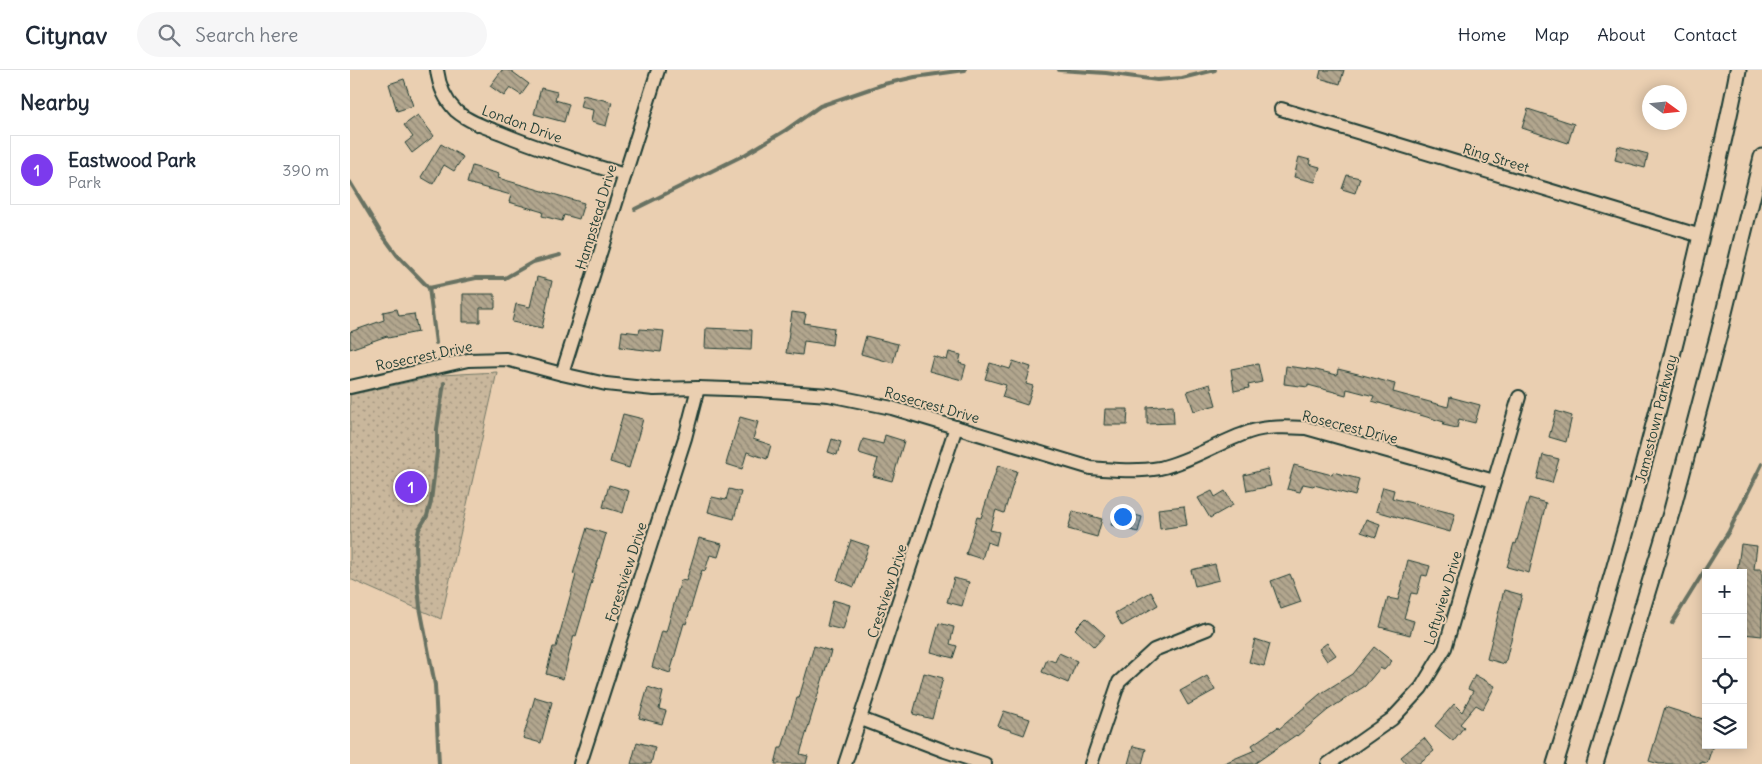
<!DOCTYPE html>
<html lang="en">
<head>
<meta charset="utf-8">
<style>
  body { margin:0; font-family:Delius,sans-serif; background:#f6f6f7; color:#1f2937 }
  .controls { position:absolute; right:15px; bottom:15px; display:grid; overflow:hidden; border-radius:0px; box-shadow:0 2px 12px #0003 }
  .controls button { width:45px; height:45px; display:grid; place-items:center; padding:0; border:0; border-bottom:1px solid #e0e1e3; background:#fff; color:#1f2937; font:25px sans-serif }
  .compass { position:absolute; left:1292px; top:15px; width:45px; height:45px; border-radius:50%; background:#fff; box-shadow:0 2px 12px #0003; rotate:105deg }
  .you { position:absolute; left:772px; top:446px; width:18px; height:18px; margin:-12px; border:4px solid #fff; border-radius:50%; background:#1a73e8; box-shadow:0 0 0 8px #1a73e833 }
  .badge { display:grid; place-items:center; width:32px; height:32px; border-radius:50%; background:#7c3aed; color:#fff; font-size:16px; font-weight:700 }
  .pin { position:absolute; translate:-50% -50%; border:2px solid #fff; box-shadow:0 1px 5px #0006 }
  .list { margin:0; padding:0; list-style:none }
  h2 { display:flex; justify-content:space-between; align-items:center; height:65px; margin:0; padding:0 20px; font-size:21px }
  h2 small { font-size:16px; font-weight:400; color:#747a83 }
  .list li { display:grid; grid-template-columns:32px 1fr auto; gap:15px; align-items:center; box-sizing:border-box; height:70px; margin:0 10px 10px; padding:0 10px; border:1px solid #e0e1e3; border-radius:0px }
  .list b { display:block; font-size:19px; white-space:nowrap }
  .list p { margin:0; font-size:16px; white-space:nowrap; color:#747a83 }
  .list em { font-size:16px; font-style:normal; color:#747a83 }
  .icon { flex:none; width:28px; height:28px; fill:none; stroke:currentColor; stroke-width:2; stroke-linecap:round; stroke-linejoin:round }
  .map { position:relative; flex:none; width:1412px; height:694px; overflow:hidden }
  header { display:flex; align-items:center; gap:30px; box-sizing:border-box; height:70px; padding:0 25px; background:#fff; border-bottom:1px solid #e0e1e3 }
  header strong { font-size:24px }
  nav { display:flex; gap:28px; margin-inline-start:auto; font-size:18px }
  .search { width:350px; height:45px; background:#f6f6f7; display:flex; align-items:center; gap:12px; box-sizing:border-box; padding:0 18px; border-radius:28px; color:#747a83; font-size:19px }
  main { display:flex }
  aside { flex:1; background:#fff }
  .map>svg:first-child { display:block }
  .grass { fill:url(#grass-dots); stroke:#747a68 }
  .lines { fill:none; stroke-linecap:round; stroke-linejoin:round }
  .stream { stroke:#687262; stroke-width:4 }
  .building { fill:url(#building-back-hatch); stroke:#1f3d34 }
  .minor-casing { stroke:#1f3d34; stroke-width:16 }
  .major-casing { stroke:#1f3d34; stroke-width:19 }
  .minor { stroke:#eacfb1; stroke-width:12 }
  .major { stroke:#eacfb1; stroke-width:15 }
  .labels { text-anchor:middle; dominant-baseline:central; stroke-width:4; stroke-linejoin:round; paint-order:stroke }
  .street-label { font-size:14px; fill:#1f3d34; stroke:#eacfb1 }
</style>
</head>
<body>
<header>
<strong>Citynav</strong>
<div class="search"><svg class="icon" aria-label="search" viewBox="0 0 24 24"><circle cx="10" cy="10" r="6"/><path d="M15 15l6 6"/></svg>Search here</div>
<nav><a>Home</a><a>Map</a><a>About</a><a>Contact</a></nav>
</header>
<main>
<aside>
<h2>Nearby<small></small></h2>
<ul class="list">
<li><span class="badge">1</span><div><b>Eastwood Park</b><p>Park</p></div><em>390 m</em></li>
</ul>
</aside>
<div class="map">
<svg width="1412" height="694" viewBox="0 0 1412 694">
  <defs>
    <pattern id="grass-dots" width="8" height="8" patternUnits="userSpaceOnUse" patternTransform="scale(1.25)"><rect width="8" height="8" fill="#c9b79c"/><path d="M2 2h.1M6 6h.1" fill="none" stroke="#a39680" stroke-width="1.8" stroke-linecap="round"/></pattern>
    <pattern id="building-back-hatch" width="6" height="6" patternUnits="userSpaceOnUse" patternTransform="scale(1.25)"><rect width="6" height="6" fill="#b2a68e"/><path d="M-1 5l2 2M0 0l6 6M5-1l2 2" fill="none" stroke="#908875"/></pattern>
  </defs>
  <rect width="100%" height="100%" fill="#eacfb1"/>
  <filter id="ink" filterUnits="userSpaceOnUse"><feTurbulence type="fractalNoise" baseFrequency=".02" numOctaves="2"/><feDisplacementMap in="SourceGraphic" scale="10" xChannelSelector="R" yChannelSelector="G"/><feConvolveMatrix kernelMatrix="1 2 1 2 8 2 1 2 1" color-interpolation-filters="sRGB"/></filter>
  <g filter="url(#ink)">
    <path class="grass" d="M147,302L91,549L0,509V325L91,305Z"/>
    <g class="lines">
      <g class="stream">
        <path d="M709,0L756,3L807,10L832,8L865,0"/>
        <path d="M0,112L31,163L47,185L79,218L86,273"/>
        <path d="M285,139L396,84L436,60L470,36L534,14L565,7L615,0"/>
        <path d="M79,218L126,208H155L183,192L210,185"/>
        <path d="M1322,553L1379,461L1412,394"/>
        <path d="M89,694L85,615L70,537L67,506L66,474L69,459L77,446L81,431L87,382V359L94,313"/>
      </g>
    </g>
    <g class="building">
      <path d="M152,0H160L179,14L171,25L160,18L154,26L140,16Z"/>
      <path d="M971,0H994L990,14L969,8Z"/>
      <path d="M54,9L63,36L47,41L39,14Z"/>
      <path d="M191,18L207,22L205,30L219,34L214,52L184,44Z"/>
      <path d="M233,25L262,32L256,56L241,52L243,40L230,37Z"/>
      <path d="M1178,39L1224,54L1218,73L1172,58Z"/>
      <path d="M68,45L84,66L62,83L55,73L63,67L54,55Z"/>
      <path d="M91,74L113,87L104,101L94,95L83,114L71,107Z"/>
      <path d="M1268,76L1298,84L1295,98L1265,90Z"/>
      <path d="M949,87L960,90L959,94L970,97L965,112L944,107Z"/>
      <path d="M122,96L149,104L148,108L234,133L229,149L214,145L212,151L192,146L193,142L159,132L161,125L117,113Z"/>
      <path d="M997,105L1010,108L1005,123L992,119Z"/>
      <path d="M187,207L202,211L192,258L162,252L166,234L180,237Z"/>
      <path d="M113,224H145V238H130V252H113Z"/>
      <path d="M47,239L49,246L64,244L68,262L38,268L37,266L0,279V262L34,250L33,242Z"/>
      <path d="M442,242L456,244L454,253L484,258L482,275L454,271L452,285L436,283Z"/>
      <path d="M356,258L402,260L401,280L355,278Z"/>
      <path d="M290,259L314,261L311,282L270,277L272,261L289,263Z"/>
      <path d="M516,266L548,274L543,293L511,284Z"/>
      <path d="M599,282L611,285L609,293L616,295L612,310L579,301L583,286L597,290Z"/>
      <path d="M663,291L681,297L676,314L683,316L677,335L652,327L656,315L635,309L640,293L660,299Z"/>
      <path d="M908,294L912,312L898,315L899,318L884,321L881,299Z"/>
      <path d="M936,296L966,300L987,305L988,299L1016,306L1045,314L1043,322L1098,337L1100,327L1130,335L1125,353L1109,349L1107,358L1093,355L1094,352L1022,331L1024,326L997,319L996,325L958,315V317L934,314Z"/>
      <path d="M860,314L866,335L844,341L837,321Z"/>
      <path d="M823,335L824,353L797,354V337Z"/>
      <path d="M755,339H778L777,355H754Z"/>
      <path d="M1206,341L1222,346L1216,372L1199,367Z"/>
      <path d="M273,344L293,349L279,398L260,392Z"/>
      <path d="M390,347L408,352L403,369L421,375L417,389L397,382L392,399L376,394Z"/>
      <path d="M535,365L554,371L542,411L523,406L528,389L509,383L513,369L533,374Z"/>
      <path d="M482,369L491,372L487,385L478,382Z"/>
      <path d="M1193,385L1209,389L1202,413L1187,409Z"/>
      <path d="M648,395L667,401L654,443L646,440L640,460L649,462L646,475L637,472L632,489L616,484L627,447L631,448Z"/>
      <path d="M944,395L982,405L983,402L1009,409L1005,426L964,415L963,416L953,414L950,422L937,419Z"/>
      <path d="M917,399L921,416L897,421L894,405Z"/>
      <path d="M259,415L279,421L273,443L253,437Z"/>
      <path d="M1033,417L1044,420L1042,428L1105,444L1100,462L1026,441Z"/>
      <path d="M379,419L391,422L384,449L358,442L362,427L376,430Z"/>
      <path d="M862,421L865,427L875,421L883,435L860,448L848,428Z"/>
      <path d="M1179,428L1196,433L1179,503L1157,497L1164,473L1166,474Z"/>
      <path d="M834,436L837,455L810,459L808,439Z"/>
      <path d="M765,439L792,447L788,462L761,455Z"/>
      <path d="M723,441L752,449L747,467L718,459Z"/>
      <path d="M1016,449L1030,454L1026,467L1011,462Z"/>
      <path d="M237,458L256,464L226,566L224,565L213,609L196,604L203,577H206L226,505L223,504Z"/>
      <path d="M349,468L372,474L368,487L360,485L355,501L352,500L336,554L334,553L320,603L302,597L312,561L316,562L331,510L336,511Z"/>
      <path d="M501,470L519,476L504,517L487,510Z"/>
      <path d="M1391,474L1407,476L1404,499H1412V566L1393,564V503H1387Z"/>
      <path d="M1058,490L1080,496L1077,506L1072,505L1067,524L1061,523L1054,548L1064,551L1060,565L1030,557L1038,528L1048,530Z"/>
      <path d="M865,494L869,510L845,516L841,500Z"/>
      <path d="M940,504L951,532L931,539L921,511Z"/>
      <path d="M604,508L619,512L612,536L597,532Z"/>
      <path d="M1154,520L1172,525L1155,594L1137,589Z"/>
      <path d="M801,522L808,535L772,556L765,543Z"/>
      <path d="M483,530L500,535L493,560L477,556Z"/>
      <path d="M736,548L755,565L744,577L725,559Z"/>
      <path d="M589,553L604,557L600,574L607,576L603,588L581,582Z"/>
      <path d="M905,569L920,574L914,596L899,592Z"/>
      <path d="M977,573L986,585L977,591L969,579Z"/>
      <path d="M464,576L481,581L450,684L458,686L456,694H425L429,678H432L447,628H449Z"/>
      <path d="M1024,577L1042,591L1034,600L1030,598L1015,616L978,640L947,666L946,665L904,694H872L905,680L902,675L928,657L929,659L970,624L1002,604Z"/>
      <path d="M709,583L727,591L718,613L692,602L697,589L705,592Z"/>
      <path d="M574,603L593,608L582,649L563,644Z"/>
      <path d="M1125,605L1145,616L1133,639L1126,635L1110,654L1114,657L1103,671L1085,656L1104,634L1112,642L1123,621L1118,619Z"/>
      <path d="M857,606L865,620L838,635L830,621Z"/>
      <path d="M298,617L313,622L309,639L316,641L312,654L289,648Z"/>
      <path d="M185,627L202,632L191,673L173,668Z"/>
      <path d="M1315,637L1356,650V675H1363L1357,693L1351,692V694H1309L1299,691Z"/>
      <path d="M654,641L680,649L674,665L648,656Z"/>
      <path d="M1074,668L1084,681L1068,694H1057L1051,687Z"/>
      <path d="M287,672L305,677L301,694H281Z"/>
      <path d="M783,676L796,679L792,694H778Z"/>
    </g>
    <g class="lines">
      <g class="minor-casing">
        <g id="minor">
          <path d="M87,0C89,15 95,30 106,41C119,52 135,57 151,63C191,80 233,92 275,105"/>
          <path d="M931,39L1351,166"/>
          <path d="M212,304L308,0"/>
          <path d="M0,317L118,290L156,289L212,304L256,314L304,319L348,318L408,320L479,325L542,338L741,398C764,400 787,402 810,398C841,391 869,372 899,362C917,356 937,357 956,358L1144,411"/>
          <path d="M511,649L595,681L635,694"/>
          <path d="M230,694L335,368L348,318"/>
          <path d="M495,694L606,357"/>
          <path d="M741,694L769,612L804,580L857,559"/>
          <path d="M978,694L1042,649L1071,618L1095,578L1169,327"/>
        </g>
      </g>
      <g class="major-casing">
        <g id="major">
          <path d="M1205,694C1260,521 1309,347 1350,170C1363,113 1378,57 1388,0"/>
          <path d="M1245,694L1322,440L1369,263L1412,87"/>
        </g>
      </g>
      <use href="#minor" class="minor"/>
      <use href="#major" class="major"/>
    </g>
  </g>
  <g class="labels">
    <g class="street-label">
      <text transform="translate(172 54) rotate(20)">London Drive</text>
      <text transform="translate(1146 88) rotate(17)">Ring Street</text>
      <text transform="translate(246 147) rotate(-73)">Hampstead Drive</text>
      <text transform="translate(74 286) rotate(-12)">Rosecrest Drive</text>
      <text transform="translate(582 335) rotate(16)">Rosecrest Drive</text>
      <text transform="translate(1306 349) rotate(-76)">Jamestown Parkway</text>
      <text transform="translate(1000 357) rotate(14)">Rosecrest Drive</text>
      <text transform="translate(276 502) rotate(-72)">Forestview Drive</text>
      <text transform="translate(537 521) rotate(-72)">Crestview Drive</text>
      <text transform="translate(1093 528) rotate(-73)">Loftyview Drive</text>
    </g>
  </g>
</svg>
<div class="controls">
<button>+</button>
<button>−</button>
<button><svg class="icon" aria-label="locate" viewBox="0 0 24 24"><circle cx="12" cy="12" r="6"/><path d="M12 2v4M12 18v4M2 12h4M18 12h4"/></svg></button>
<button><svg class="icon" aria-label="layers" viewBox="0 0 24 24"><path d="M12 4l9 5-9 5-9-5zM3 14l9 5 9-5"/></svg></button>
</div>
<svg class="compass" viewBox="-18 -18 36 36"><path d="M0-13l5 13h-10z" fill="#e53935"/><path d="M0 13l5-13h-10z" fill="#747a83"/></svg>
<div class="you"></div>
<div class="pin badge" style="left:61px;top:417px">1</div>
</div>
</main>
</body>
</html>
